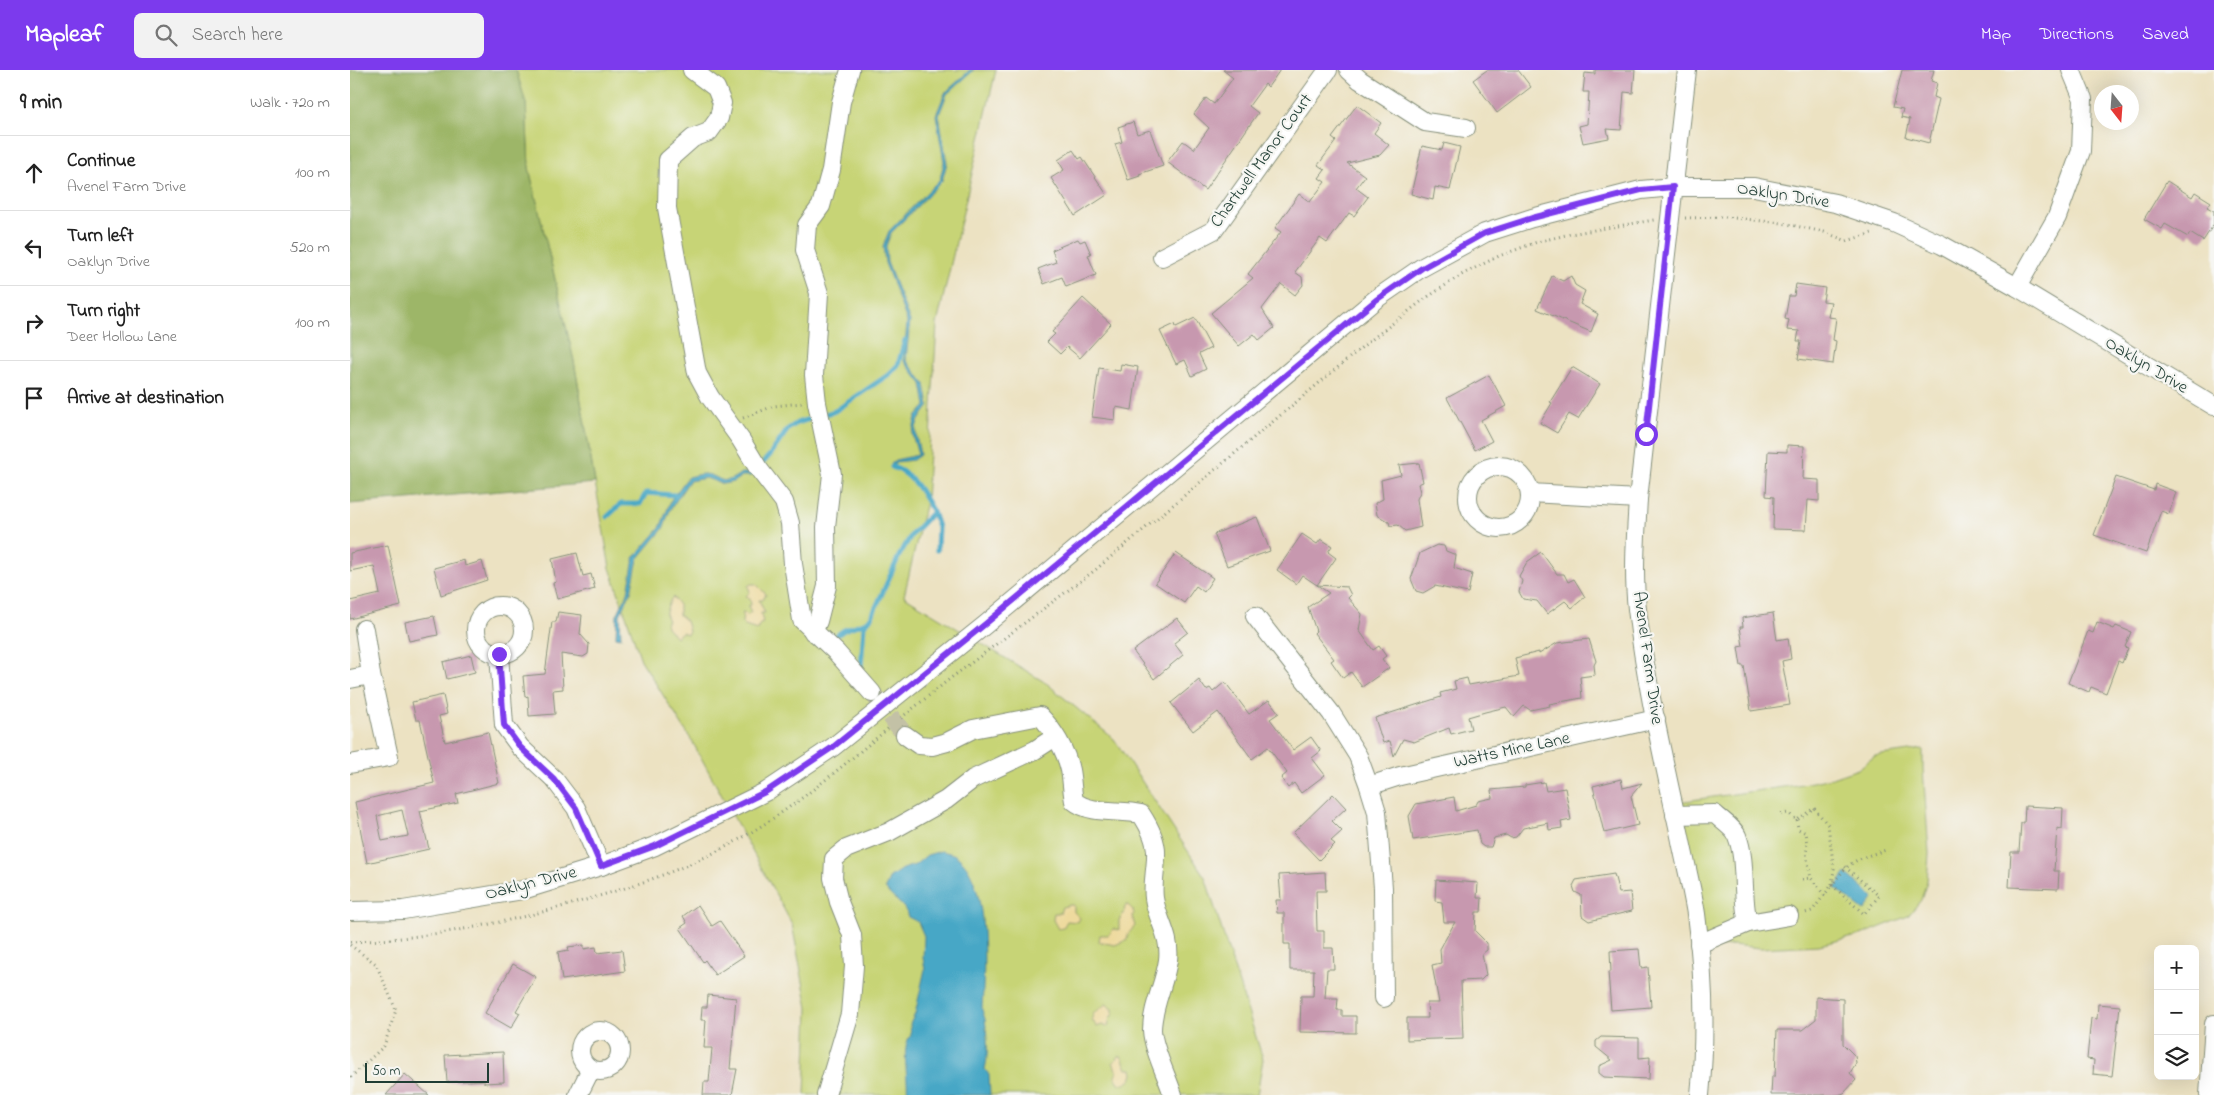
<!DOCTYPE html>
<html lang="en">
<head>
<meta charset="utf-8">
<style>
  body { margin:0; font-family:"Indie Flower",sans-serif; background:#f2f2f2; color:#222 }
  .controls { position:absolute; right:15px; bottom:15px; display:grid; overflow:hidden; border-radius:8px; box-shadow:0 5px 20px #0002 }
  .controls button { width:45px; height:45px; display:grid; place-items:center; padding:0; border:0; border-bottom:1px solid #e0e0e0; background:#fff; color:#222; font:25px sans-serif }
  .compass { position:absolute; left:1744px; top:15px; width:45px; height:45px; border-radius:50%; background:#fff; box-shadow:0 5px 20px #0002; rotate:163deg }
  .scale { position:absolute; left:15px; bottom:12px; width:124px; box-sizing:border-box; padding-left:5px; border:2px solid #1f3d34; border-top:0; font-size:14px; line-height:18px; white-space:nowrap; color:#1f3d34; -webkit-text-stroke:4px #f6f6f2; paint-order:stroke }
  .stop { position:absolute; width:15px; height:15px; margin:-11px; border:4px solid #7c3aed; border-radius:50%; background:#fff }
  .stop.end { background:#7c3aed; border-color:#fff; box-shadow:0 1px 5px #0008 }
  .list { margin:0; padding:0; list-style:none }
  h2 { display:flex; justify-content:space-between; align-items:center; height:65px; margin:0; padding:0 20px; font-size:21px }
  h2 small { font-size:16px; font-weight:400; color:#767676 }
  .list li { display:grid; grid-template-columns:32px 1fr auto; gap:15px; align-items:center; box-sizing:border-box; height:75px; padding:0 20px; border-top:1px solid #e0e0e0 }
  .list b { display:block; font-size:19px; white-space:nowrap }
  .list p { margin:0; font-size:16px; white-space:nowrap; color:#767676 }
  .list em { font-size:16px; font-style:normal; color:#767676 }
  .icon { flex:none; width:28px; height:28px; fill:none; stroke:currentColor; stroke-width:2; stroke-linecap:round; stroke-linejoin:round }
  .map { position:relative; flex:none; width:1864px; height:1025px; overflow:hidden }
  header { display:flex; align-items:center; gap:30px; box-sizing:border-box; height:70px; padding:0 25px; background:#7c3aed; color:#fff }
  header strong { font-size:24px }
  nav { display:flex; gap:28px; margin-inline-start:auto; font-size:18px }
  .search { width:350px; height:45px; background:#f2f2f2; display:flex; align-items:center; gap:12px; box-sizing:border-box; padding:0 18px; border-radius:8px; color:#767676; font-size:19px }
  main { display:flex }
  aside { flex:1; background:#fff }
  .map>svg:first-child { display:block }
  .green { fill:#c7d476; stroke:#738855 }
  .forest { fill:#9db667; stroke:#5e7a4e }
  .sand { fill:#eeda9e; stroke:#868c69 }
  .water { fill:#47a7c6; stroke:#33727d }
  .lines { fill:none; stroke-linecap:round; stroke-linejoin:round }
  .stream { stroke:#47a7c6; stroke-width:5 }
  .building { fill:#c798af; fill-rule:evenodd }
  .minor-tunnel { stroke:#c3c1a6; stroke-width:18; stroke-dasharray:18 9; stroke-linecap:butt }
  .minor-casing { stroke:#86907b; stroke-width:20 }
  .path { stroke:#86907b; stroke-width:3; stroke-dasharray:1 4; stroke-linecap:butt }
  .minor { stroke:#fff; stroke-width:18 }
  .route { stroke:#7c3aed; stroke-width:6 }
  .labels { text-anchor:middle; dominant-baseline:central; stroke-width:4.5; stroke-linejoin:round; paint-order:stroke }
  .street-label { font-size:18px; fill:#1f3d34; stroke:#f6f6f2 }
</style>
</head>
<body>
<header>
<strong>Mapleaf</strong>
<div class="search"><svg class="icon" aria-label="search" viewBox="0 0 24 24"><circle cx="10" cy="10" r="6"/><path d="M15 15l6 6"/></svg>Search here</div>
<nav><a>Map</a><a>Directions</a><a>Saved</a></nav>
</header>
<main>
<aside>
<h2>9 min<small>Walk · 720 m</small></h2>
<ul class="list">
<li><svg class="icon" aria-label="ahead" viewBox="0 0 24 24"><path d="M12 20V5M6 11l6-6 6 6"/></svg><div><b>Continue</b><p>Avenel Farm Drive</p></div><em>100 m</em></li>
<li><svg class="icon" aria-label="left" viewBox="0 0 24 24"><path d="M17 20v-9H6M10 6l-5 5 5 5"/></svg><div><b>Turn left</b><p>Oaklyn Drive</p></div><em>520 m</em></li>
<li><svg class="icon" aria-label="right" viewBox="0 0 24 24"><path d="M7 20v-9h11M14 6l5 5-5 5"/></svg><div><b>Turn right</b><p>Deer Hollow Lane</p></div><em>100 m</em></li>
<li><svg class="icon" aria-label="arrive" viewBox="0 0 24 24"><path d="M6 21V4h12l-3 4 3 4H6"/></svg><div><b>Arrive at destination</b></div></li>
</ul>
</aside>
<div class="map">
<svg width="1864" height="1025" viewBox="0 0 1864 1025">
  <rect width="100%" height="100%" fill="#f6f6f2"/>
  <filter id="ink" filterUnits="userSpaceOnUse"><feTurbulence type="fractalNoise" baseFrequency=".02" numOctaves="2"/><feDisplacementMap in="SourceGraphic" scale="10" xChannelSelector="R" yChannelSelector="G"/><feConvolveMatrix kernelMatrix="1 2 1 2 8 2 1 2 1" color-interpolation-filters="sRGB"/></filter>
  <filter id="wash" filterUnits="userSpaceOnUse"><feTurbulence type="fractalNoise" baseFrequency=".0096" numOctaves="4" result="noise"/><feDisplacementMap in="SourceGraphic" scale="20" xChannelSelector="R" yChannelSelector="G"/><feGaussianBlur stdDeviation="1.12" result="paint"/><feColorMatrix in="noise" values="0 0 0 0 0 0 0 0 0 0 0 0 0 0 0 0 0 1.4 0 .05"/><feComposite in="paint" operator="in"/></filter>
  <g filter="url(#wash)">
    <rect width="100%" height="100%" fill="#ece2c2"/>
    <g class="green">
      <path d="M166,0H646L587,254L576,431L554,526L696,613L764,669L855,807L913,989L907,1025H455L458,938L442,854L342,671L291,590L260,498L224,291L179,98L176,33Z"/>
      <path d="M1573,679V699L1579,783L1577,811L1571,830L1558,846L1511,865L1469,875L1410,878L1383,875L1353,880L1328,732L1447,715L1482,708L1508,699L1525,686Z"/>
    </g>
    <path class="forest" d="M0,0H166L176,33L179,98L224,291L245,413L0,434Z"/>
    <g class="sand">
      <path d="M401,514H406L416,524L413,530H409L415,543H411L413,553L410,554L407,560L395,556L392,553L393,542L398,545L401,542L398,536L401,535L400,529L396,526L400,522L398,516Z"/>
      <path d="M323,527L329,535V545L336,551L339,561L337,564L332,562L326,567L317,557L316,552L318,551L315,544L321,529Z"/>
      <path d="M720,835H724V842L730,848L728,852L717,851L713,858L708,859L703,850L704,843H710L712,837Z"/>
      <path d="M778,835L783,840L784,844L782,846L785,856L778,864L777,870L765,875L749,872L750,865H758L764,859L769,860V850L774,843L775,836Z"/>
      <path d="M756,934L763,939V945L760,947L758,957L752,955L747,957L742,950L743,944Z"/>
      <path d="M769,986L772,987L777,999H782L783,1004L781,1010L774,1014H770L765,1007L767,1002L763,992Z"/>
    </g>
    <g class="water">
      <path d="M620,0H624L597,24L589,45L597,93L592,111L541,163L536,176L537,192L560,251L556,290L575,314L579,336C560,361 566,358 570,385L563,390L546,392L542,397L541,393L545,390L568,385L562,364L566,347L576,336L572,314L554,291L557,251L535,193L533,176L539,161L590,109L594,92L586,45L595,23Z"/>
      <path d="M391,403H402V406H392L383,412L373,414L356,408L339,411L320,440L313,459L288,489L281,522L270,545L271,568L266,567L267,545L278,522L284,488L310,458L321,430L338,407C343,406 349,404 354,404C371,405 370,419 391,403Z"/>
      <path d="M591,781C595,782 602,783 605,785C641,808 634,902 632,938C632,942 634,945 635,949C637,964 639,985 635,999L639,1005L640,1025H557C559,1008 550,976 561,965L560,954L565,944L575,899L573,888L574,866L568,852L558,847C555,833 542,830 535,818L540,807L552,799L565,795L577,785Z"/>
      <path d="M1496,803L1524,828L1514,841L1485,818Z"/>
    </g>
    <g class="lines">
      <g class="stream">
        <path d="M410,396L420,385L438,359L447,353L485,341L538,305L548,295L555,270"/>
        <path d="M583,442L588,457L587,480"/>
        <path d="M257,447L271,434H290L296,423L325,425"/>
        <path d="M483,568L494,560L516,552"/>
        <path d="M511,597L514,556L522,546L549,486L562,464L583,442C573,425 563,403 542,397"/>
      </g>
    </g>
    <g id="blocks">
      <g class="building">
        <path d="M873,0H930L918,17L915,14L899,36L908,43L855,120L817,92L833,71L844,79L859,58L844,44L856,28L864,34L883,8Z"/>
        <path d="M1137,0H1168L1181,17L1147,43L1123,10Z"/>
        <path d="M1245,0H1285L1283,23L1274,22L1271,60L1257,59L1259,68L1233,73L1229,56L1237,54L1239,22H1233L1235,3L1245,4Z"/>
        <path d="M1552,0H1584L1581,11L1587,13L1584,27L1589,29L1579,73L1556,67L1560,49L1551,47L1553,39L1543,37Z"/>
        <path d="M1007,35L1031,53L1024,63L1039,75L1030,85L997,93L1015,106L1006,118L1018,127L1004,146L999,143L977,173L970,168L945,202L952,207L953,215L945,225L931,214L912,239L924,258L909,270L904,264L889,276L861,243L903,208L898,204L931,162L925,158L949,124L960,132L975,112L969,108L975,100L968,95L986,71L982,68Z"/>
        <path d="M783,52L787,64L800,60L813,96L789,104L790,106L778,110L765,74L772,72L768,57Z"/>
        <path d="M1094,73L1110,77L1100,120L1085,117L1083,130L1061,124L1072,76L1092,80Z"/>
        <path d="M723,80L729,89L732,87L757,125L725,146L701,108L714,100L708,90Z"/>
        <path d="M1817,111L1842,127L1845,122L1861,132L1857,137L1864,141V154L1853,171L1840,163L1838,167L1815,154L1812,159L1794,149Z"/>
        <path d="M728,169L730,172L735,170L741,184L738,185L746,205L716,217L712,207L694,214L688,199L706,192L702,180Z"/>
        <path d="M1202,206L1213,211L1221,206L1225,215L1235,221L1230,234L1248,244L1241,262L1187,239Z"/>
        <path d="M1446,214L1475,218L1473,231L1481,232L1478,247L1486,248L1483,270L1486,271L1483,294L1448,289L1451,271H1447L1449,261L1437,260L1439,250L1435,249L1439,226H1444Z"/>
        <path d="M733,228L761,254L730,288L717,277L710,284L697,272L705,264L702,262Z"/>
        <path d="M845,248L861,278L849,284L856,299L842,306L835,290L826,294L810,261L825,254L826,257Z"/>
        <path d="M771,294L788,297L782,340L766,337L765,350L742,347L749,298L770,301Z"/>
        <path d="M1222,297L1250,314L1228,349L1219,344L1207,363L1190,353L1202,333L1200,332Z"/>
        <path d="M1139,305L1156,336L1131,350L1142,371L1125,380L1097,328Z"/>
        <path d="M1437,375L1454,376L1453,409L1469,410V431L1458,430L1456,460L1423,459L1424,427L1416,426L1418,381L1437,382Z"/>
        <path d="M1069,393L1073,412L1068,414L1070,422L1067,429L1071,457L1055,461L1048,455L1040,456L1039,452L1027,445L1025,433L1033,429L1031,410L1051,405L1049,395Z"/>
        <path d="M1766,407L1804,420L1805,414L1826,422L1819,444L1811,441L1796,483L1744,465Z"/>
        <path d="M907,447L920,481L877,496L864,464Z"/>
        <path d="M952,464L967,474L971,469L982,476L978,482L986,488L967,515L997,517L1001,525L998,528L1012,544L1009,560L1023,580L1029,576L1036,586L1032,589L1039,598L1012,617L1001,602L993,608L981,591L984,589L964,563L966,561L958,537L979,523L952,505L946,514L927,500Z"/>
        <path d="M38,475L51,536L0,549V531L30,524L24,496L0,501V483Z"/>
        <path d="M1087,475L1094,476L1096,481L1106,485L1104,498L1122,504L1118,523L1085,516L1073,523L1066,521L1061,509L1070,483Z"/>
        <path d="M1191,482L1207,504H1214L1218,512L1224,509L1235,527L1222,538L1215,531L1197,544L1187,531L1173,529L1169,522L1172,511L1169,506L1177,492Z"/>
        <path d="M227,483L233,506L241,504L245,519L207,529L203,513L206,512L202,489Z"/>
        <path d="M826,483L863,508L854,522L846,516L834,533L805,513Z"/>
        <path d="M114,490L115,496L132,491L137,510L91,525L84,498Z"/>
        <path d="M208,542L232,545L230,564L239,574L238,584L233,587L211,584L213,619L203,620L205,644L179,646L178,626L175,627L173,606L195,604L202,552H206Z"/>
        <path d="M1423,543L1427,570L1438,568L1441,589L1432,591L1440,635L1401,641L1394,596H1391L1388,577L1393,576L1390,557H1393L1392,548Z"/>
        <path d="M84,546L88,565L59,571L55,552Z"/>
        <path d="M827,548L838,562L824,573L833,585L804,609L783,581Z"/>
        <path d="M1747,552L1764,559L1766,556L1781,562L1775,577L1778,578L1772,593L1768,591L1756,623L1741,617L1739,622L1718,613L1738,561L1743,563Z"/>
        <path d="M1239,569L1246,591L1244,595L1245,605L1230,607L1232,628L1199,634L1200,636L1180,640L1174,636L1164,647L1156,637L1135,642L1118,647L1121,659L1101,664L1099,658L1064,672L1053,669L1044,686L1040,671L1033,673L1025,648L1091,627L1090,623L1106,619L1104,611L1117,608L1119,615L1169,606L1165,588L1189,582V584L1207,573Z"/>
        <path d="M121,585L125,602L97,609L93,592Z"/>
        <path d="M849,610L856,620L860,618L863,622L875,612L899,644L919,630L929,643L920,649L943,680L961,667L971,681L962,688L975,705L951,723L944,713L938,718L931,708L937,703L918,677L902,689L868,642L843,661L821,633Z"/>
        <path d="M93,625L97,644L89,646L95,672L138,662L149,713L106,724L108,733L70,741L79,779L17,793L5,732L84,713L70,650H66L62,632ZM52,740L58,766L32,771L27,746Z"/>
        <path d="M1271,709L1273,718L1292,713L1281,726L1288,755L1254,763L1243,716Z"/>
        <path d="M1194,712L1196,721L1215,718L1221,750L1211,752L1212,758L1199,760L1198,753L1173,758L1166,767L1161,768L1156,765L1144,768L1141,777H1134L1130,774L1127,760L1063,770L1059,746L1066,734L1104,727L1106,741L1126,735L1128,731L1142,728L1141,720L1175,717V715Z"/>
        <path d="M983,724L996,738L982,751L992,761L981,771L985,774L969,790L943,763Z"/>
        <path d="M1675,736L1713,738L1712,759L1707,758L1704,801H1709L1708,819L1659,817L1661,782H1669L1671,753H1674Z"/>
        <path d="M975,802L976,821H966L967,861H974V878H983L984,899H977L975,928H988L987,940H992V946H1006V963L950,962L951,926H963L964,900H940V874H934V843H927L926,830H931L929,805Z"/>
        <path d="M1264,804L1269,823L1280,822L1282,841L1239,851L1232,846L1231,825L1225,822L1223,816L1226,810Z"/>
        <path d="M1086,810L1128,813L1127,828H1132L1131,842H1126L1125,861L1137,873V880L1132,884L1136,905L1131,910L1111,911L1113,968L1057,970V948H1078L1077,933H1089L1082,895L1091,893L1090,879L1105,852H1094L1092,832L1085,831Z"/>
        <path d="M348,835L362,856L370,851L394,886L365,905L355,890L353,892L330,858L337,853L333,846Z"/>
        <path d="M234,875V879L246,877L247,883L272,880L275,901L212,910L208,882L219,880L218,877Z"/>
        <path d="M1289,879L1291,898L1298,897L1301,937L1261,940L1258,902H1261L1260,881Z"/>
        <path d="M163,894L186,907L166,941L170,943L161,958L135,943Z"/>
        <path d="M358,925L386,928L380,999H387L382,1025H353L354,1012H359L362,978H354L356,950H351L352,937H357Z"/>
        <path d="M1466,927L1493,929V974L1505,986L1506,993L1500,1003L1506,1010L1494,1023L1488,1025H1421L1422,1006H1425L1427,960H1452L1466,949Z"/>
        <path d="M1748,934L1770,936L1762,1006L1743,1004L1744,990L1737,989L1741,948L1747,949Z"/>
        <path d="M1251,967L1289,968V988L1300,987L1299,1009L1254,1007L1249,1003V996L1262,990L1246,977V971Z"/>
        <path d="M153,982L154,1012L134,1013V1010L97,1012L95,985Z"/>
        <path d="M55,1004L79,1025H36Z"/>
      </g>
    </g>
  </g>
  <g filter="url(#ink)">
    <use href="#blocks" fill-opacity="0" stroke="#86907b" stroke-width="1"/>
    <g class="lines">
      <path class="minor-tunnel" d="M524,625L555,665"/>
      <g class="minor-casing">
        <g id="minor">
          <path d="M342,0L366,18L372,33L369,48L359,62L343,68L318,90L317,138L347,303L360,327L391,370L408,398L434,432L440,453L443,494L452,550L486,582L522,623"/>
          <path d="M999,0L1010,10L1075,52L1116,58"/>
          <path d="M1337,0L1288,429C1286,465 1283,503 1287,539C1296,615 1314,691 1330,766C1335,792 1342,818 1346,844C1354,904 1356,965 1350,1025"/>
          <path d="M812,187L864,160L978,0"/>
          <path d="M1667,217L1707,147L1731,81L1733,29L1721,0"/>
          <circle cx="1149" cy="427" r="31"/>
          <path d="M1180,423L1288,429"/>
          <circle cx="150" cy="560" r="24"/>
          <path d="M905,546L981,643L1008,686L1019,716L1027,742L1033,818L1034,928"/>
          <path d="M463,562L468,551L477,516L476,457L482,404L467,333L464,305L469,223L455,180L457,155L471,136L481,100L491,32L500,0"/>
          <path d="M149,584L154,655L170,677L204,709L226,738L251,796"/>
          <path d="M0,609L21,605L14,559"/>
          <path d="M555,665L569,675L582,676L597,672L623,659L690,646C703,659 716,681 720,700C722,710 722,721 724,731C741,745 770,739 791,744C799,756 807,771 806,786C806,800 802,813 804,828C807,850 821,865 818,890C815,913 802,936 802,960C803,979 817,1006 823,1025"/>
          <path d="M0,694L39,687L21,605"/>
          <path d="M1019,716L1050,706L1306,649"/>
          <path d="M1325,745L1365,744C1371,750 1384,758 1387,766C1397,791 1391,825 1398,853L1439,846"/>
          <path d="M0,841L53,840L173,820L251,796L305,776L417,721L483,677L635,555L1026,229L1071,198L1135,163L1182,148L1291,120L1323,117H1404L1485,133L1544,153L1592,175L1667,217L1864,336"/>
          <path d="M1349,874L1398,853"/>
          <circle cx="250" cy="981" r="20"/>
          <path d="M228,1025L241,999"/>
          <path d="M476,1025L500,944L504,896L502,865L489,832L483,808L484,789L496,779L539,762L596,730L623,709L685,680L705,667"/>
          <path d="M1859,1025L1864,954"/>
        </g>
      </g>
      <g class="path">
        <path d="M1335,148L1375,147L1432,153L1474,162L1497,171L1522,163"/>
        <path d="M393,348L424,336L452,333"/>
        <path d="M551,648L601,608L744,501L1017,273L1076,228L1113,204L1149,186L1187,172L1220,164L1304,150"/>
        <path d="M1431,744L1438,743L1447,750L1464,738L1478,755L1484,799L1482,815L1462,841L1455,843"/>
        <path d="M1447,750L1448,759L1456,763L1458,773L1456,783L1461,808"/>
        <path d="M1495,797L1529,826L1514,844L1482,815C1500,790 1507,789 1536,780"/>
        <path d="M1452,809L1461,808L1475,826"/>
        <path d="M0,872C85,868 167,851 249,826C304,810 360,789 408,758C455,729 497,692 540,657"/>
        <path d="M0,875L26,894L46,940L34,976L0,1008"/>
      </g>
      <use href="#minor" class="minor"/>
    </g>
  </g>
  <g class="lines" filter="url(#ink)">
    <path class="route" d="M149,584L154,655L170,677L204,709L226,738L251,796L305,776L417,721L483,677L634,555L1026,230L1072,198L1135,163L1182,148L1291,120L1323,117L1296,364"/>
  </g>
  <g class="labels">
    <g class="street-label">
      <text transform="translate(912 91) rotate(-54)">Chartwell Manor Court</text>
      <text transform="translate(1433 126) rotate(9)">Oaklyn Drive</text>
      <text transform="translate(1796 296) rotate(31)">Oaklyn Drive</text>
      <text transform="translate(1297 588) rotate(82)">Avenel Farm Drive</text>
      <text transform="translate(1162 681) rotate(-12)">Watts Mine Lane</text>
      <text transform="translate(181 814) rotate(-14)">Oaklyn Drive</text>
    </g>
  </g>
</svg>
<div class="controls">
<button>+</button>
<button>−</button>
<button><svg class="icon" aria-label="layers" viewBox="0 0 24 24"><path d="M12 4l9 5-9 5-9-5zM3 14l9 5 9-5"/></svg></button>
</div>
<svg class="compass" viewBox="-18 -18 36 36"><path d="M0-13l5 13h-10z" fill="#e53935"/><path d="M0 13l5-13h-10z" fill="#767676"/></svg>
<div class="scale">50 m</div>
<div class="stop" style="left:1296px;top:364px"></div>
<div class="stop end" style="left:149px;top:584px"></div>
</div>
</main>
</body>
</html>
